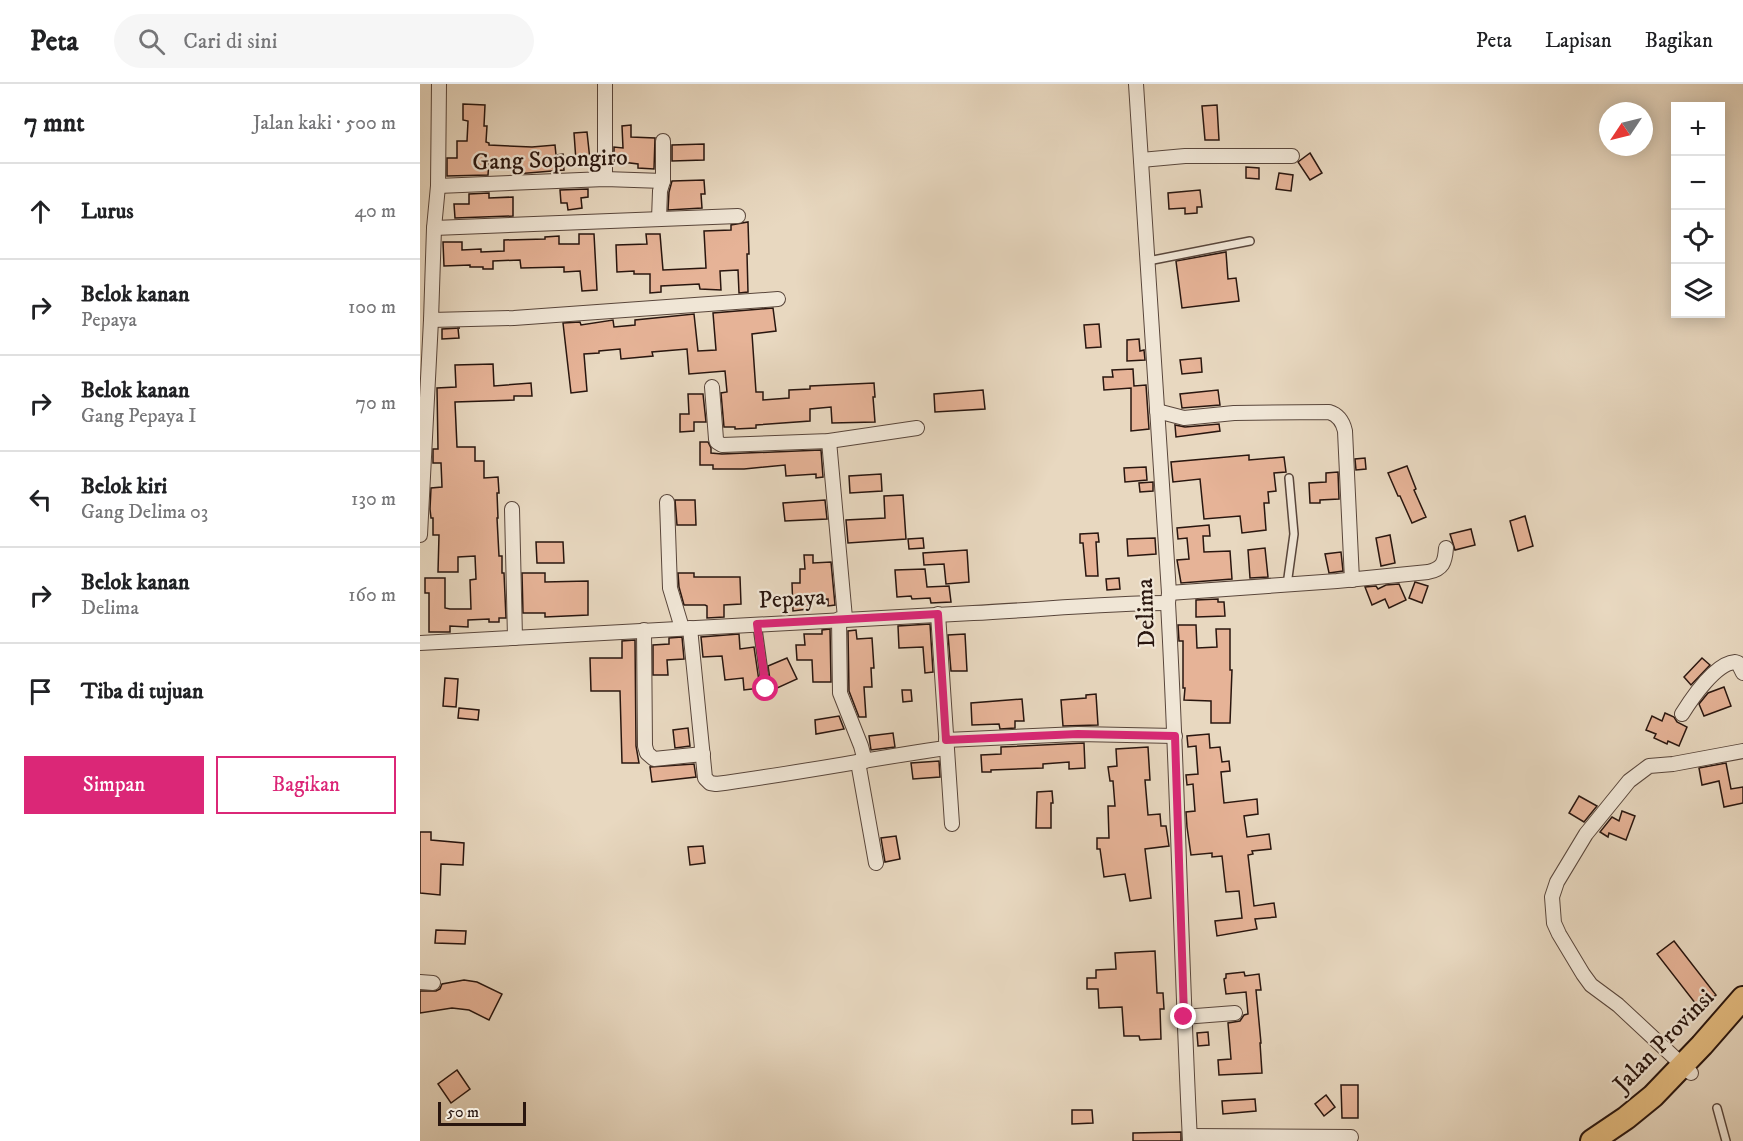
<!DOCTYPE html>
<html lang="id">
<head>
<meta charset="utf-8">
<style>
  body { margin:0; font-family:"IM FELL DW Pica",serif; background:#f6f6f6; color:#202124 }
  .controls { position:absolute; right:18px; top:18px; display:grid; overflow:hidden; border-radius:0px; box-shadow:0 3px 15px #0003 }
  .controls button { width:54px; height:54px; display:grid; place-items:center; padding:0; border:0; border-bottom:2px solid #e0e0e0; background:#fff; color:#202124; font:30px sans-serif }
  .compass { position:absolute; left:1179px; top:18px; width:54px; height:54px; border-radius:50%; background:#fff; box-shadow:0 3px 15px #0003; rotate:235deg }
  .scale { position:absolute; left:18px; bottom:15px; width:88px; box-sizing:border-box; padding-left:6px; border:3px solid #29160f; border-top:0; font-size:16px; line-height:21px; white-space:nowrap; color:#29160f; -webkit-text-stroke:4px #f0e6d6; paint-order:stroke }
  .stop { position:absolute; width:18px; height:18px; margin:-14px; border:4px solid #db2777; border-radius:50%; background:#fff }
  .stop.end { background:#db2777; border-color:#fff; box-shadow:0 2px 6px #0008 }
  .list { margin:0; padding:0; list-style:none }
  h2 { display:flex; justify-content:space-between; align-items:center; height:78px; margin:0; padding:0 24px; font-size:26px }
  h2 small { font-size:20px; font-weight:400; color:#757577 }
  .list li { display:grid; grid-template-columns:39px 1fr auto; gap:18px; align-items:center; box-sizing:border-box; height:96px; padding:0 24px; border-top:2px solid #e0e0e0 }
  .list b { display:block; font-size:22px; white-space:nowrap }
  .list p { margin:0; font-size:20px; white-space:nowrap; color:#757577 }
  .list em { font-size:20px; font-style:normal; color:#757577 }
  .actions { display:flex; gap:12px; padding:18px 24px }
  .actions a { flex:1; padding:14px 0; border:2px solid #db2777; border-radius:0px; text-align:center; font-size:21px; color:#db2777 }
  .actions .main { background:#db2777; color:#fff }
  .icon { flex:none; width:33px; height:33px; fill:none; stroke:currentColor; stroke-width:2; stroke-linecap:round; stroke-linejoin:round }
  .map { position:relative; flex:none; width:1323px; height:1057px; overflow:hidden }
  header { display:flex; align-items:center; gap:36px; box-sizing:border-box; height:84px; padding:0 30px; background:#fff; border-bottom:2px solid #e0e0e0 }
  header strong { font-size:28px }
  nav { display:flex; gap:33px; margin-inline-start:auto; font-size:21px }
  .search { width:420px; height:54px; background:#f6f6f6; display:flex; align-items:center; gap:15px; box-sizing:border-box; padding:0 21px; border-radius:33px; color:#757577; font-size:22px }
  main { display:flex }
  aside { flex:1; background:#fff }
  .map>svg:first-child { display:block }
  .building { fill:#e6b397; stroke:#29160f; stroke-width:1.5 }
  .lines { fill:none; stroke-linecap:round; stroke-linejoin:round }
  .lane-casing { stroke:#59463b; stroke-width:10 }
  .street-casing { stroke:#59463b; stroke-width:16 }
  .primary-casing { stroke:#29160f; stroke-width:26 }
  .lane { stroke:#f0e6d6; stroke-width:7 }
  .street { stroke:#f0e6d6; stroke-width:14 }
  .primary { stroke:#e4bc80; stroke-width:22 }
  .route { stroke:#db2777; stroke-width:8 }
  .labels { text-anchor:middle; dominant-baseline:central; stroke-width:4.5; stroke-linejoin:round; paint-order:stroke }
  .street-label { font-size:24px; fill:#29160f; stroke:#f0e6d6 }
</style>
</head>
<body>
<header>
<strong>Peta</strong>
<div class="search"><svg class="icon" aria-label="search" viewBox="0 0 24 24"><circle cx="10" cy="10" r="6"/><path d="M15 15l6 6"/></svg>Cari di sini</div>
<nav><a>Peta</a><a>Lapisan</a><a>Bagikan</a></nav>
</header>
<main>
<aside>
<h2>7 mnt<small>Jalan kaki · 500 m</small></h2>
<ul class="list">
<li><svg class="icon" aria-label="ahead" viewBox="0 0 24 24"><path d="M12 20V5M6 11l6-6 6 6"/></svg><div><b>Lurus</b></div><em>40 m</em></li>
<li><svg class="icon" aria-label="right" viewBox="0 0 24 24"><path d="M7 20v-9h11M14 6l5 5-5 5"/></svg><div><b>Belok kanan</b><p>Pepaya</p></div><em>100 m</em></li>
<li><svg class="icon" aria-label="right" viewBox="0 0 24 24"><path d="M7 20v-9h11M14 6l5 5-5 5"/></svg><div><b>Belok kanan</b><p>Gang Pepaya I</p></div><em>70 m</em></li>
<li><svg class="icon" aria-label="left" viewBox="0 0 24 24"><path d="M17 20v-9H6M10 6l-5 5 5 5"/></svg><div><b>Belok kiri</b><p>Gang Delima 03</p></div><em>130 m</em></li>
<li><svg class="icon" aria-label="right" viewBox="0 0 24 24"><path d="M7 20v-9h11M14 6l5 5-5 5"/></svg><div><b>Belok kanan</b><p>Delima</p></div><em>160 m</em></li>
<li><svg class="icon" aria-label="arrive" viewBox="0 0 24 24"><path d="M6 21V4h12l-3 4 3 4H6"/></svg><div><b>Tiba di tujuan</b></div></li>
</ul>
<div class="actions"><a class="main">Simpan</a><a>Bagikan</a></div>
</aside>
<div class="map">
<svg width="1323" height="1057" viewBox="0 0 1323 1057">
  <rect width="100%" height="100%" fill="#e8d8c0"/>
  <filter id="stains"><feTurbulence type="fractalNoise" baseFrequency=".00333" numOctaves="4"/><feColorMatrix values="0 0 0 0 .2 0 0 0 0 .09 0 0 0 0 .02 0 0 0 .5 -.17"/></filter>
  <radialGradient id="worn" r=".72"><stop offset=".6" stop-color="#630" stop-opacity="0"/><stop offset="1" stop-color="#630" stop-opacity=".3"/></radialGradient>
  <g class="building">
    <path d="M43,20L65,21L64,42H67L66,58L69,59V61L112,63L135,61L136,71L143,70L144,86L96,90V76L69,77L68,91L27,92V74H37V57H47L48,37L43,36Z"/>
    <path d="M797,21L799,56H785L782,22Z"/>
    <path d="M211,41V53L235,54L234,85L218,84V80L194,77V63L203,64L202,42Z"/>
    <path d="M167,48L170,76L156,77L154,49Z"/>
    <path d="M284,60V76L252,77V61Z"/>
    <path d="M890,69L902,89L890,96L878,78Z"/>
    <path d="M826,83L839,84V95L826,94Z"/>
    <path d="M859,89L873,91L871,107L856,105Z"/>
    <path d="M284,96L285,110H281L282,124L248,126L249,108L252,97Z"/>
    <path d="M168,105V113L161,114L162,124L148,126L147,119H141L140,106Z"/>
    <path d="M780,106L782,123H777V129L765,130V124L749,125L748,109Z"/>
    <path d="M69,109V114L93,113V132L35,134L34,120H49V110Z"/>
    <path d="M328,138L329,170H327L328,208L319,209L318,186L300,187L301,206L280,205L279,200L241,202V208L230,209V190H214V187L197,188L196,161L227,160L226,150H240L243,186L286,184L284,147L311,146V141Z"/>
    <path d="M159,150H174L177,206L162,207L160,187L144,188V183L101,184L100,176L73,177V185H63V183H50V181L24,182L23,158H42V166L61,165V168L84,167V156L125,155V153L139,152V160H159Z"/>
    <path d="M806,168L808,195L816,194L819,217L762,224L756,177Z"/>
    <path d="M353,224L356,247L332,250L336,308H343V316L369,314V306L390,305V302L454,299L455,313H453L455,338L412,339L411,323L390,325V337L336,341V344L315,345V343H304L301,309L307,308L305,287L269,290L267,265L232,268L233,272L201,275L200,265L179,267V269L164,270L167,307L151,309L143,239L160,238L161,241L193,236L194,243L215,241V236L274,230L278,267L296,266L293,229Z"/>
    <path d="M679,240L681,263L666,264L664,241Z"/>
    <path d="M38,244L39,254L22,255V245L40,244Z"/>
    <path d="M719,255L720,267L724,266L725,276L707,277V256Z"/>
    <path d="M781,274L782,288L762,290L760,276Z"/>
    <path d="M73,280L74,302L111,299L112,312H94V316L35,318L37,363H55V377H64V394L78,393L79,409H77L78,434H77L79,472H82V489H84L86,534H79V538H69V535L48,536V543L30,542V548H9V509H5V494H25V524L30,525H51L50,496L56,495L55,472L38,473V488H18L19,451H13V434H11L10,425L11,404L22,403L21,379H13V365H18L17,304L36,303L35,281Z"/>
    <path d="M713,285L714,302L726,301L729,345L711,347V304L684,306L683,293H693L692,286Z"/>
    <path d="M563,306L565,325L515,328L514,310Z"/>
    <path d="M798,306L800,321L762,324L760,310Z"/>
    <path d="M268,310H283L286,338H274V347L260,348V330H269Z"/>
    <path d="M799,340L800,347L756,353L755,341L765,343Z"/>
    <path d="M280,358H288L291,364V369L302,370L401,366L403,393L396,394V390L366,392L365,381L324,385H293V381H280Z"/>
    <path d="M829,371V376L864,373L866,388L854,389L856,407L848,408L849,419H844L846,446L822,449L820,432L784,435L780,395L753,398L751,378Z"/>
    <path d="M945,374L946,385L936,386L935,375Z"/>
    <path d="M987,382L996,405L994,406L1006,433L992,439L980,412H978L968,389Z"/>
    <path d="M726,383L727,396L705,398L704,384Z"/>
    <path d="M918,388L919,415L900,416V419H890L889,399L906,398V389Z"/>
    <path d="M461,390L462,407L430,409L429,392Z"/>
    <path d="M733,398V407L720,408L719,399Z"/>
    <path d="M483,411L486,455L428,459L426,436L465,434L464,412Z"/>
    <path d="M255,416H275L276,441H257Z"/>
    <path d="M405,416L407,435L365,437L363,419Z"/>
    <path d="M1105,432L1113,462L1098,467L1090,437Z"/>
    <path d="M789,441L790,452H783L784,468L810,467L812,495L761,499L757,476L769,475L767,454L758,455L757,444Z"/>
    <path d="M1051,445L1055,461L1035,466L1030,450Z"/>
    <path d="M678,449L679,458H676L678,492H666L663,459H660V450Z"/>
    <path d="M970,451L975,479L961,482L956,454Z"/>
    <path d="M503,454L504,464L489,465L488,455Z"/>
    <path d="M735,454L736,470L708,472L707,455Z"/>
    <path d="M116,458H143L144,479H117Z"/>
    <path d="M845,464L848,493L830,494L828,466Z"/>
    <path d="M547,466L549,498L526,500L524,480L504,481L503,469Z"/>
    <path d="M921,468L923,487L909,489L905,470Z"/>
    <path d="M384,471H393V479L411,478L415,521L408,522V515L388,516V525L373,527L372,499H380V485H385Z"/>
    <path d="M505,485L507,503L529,502L531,518L511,519L510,514L492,515L491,512L477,513L475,486Z"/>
    <path d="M102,489H125V498L168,497V531L125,533V529H103Z"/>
    <path d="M258,489H274V493H320L321,520L304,521V533L287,534V522L285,521H264L259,503Z"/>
    <path d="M699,494L700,505L687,506L686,495Z"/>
    <path d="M995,498L1008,502L1002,519L989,514Z"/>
    <path d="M979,500L986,516L969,524L965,515L952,521L945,503L956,502L958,505L966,501Z"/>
    <path d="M798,515V518H804L805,532L776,533V516Z"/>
    <path d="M510,540L513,588L505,589L503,563L479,564L478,542Z"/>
    <path d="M758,541H776L777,564L797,563L796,545H810V586H812L810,639H791V617L764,616L765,604H763V557H759Z"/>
    <path d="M410,545L411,598H393L392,576H377L376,561H385L384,550H402V546Z"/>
    <path d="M436,546L437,555L452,554L454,584H451L452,603H444L446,633H439L429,607L428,547Z"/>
    <path d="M319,550L320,565L334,563L340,604L324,606L323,594L305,596L302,572L283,573L281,553Z"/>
    <path d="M545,550L547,587H531L528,551Z"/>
    <path d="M262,553L264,575L247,576L248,591H233V561L249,560V554Z"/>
    <path d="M215,556L216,662L219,679H202L200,607H171L170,574H202V557Z"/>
    <path d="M367,574L377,595L355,605L354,602H351L348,582Z"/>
    <path d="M1282,574L1290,581L1271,601L1264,593Z"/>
    <path d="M25,594L38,595L36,623L23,622Z"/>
    <path d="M1304,603L1311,622L1284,632L1279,620L1288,609Z"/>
    <path d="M482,606H491L492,617L483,618Z"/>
    <path d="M676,610L678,641L643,642L641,616L666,614V611Z"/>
    <path d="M602,615L604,637H595V644L580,645L579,640L552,641L551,619Z"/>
    <path d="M39,624L59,626L58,636L38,634Z"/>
    <path d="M1245,629L1254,633L1257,638L1267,643L1259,662L1248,657L1247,660L1234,654L1236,650L1226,646L1232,632L1242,637Z"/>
    <path d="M419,632L424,645L396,650L395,636Z"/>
    <path d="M268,644L270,662L255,664L253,646Z"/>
    <path d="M473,649L475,663L451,666L449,652Z"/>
    <path d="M789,650L790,664L800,663L802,678L809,677L810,687L801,688L804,719L837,715L838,730L824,732L827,753L849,750L851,765L832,767L833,770L828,771L834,822L854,819L856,833L835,835L837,845L797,852L795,837L822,834L819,807L806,808L802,772L792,773V769L771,771L767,743L766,728L775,727L773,700L767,701L766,691L778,690L776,662L768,663L767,652Z"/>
    <path d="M664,659L665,684L649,685V678L623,680V684L571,686V688H562L561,671L581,670V663Z"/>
    <path d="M728,663L730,696H725L728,731L740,730L741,742H746L749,762L725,765L731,814L710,817L705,790L684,793L680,765H677V754H689L688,722H695L693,697H690L688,683L697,682L696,665Z"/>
    <path d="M519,677L520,693L493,695L491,679Z"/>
    <path d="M1306,679L1311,705L1323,703V719L1304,723L1299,697L1282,701L1279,684Z"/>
    <path d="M274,680L276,693L232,698L230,683Z"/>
    <path d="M632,707L633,719H631V744H616L617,708Z"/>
    <path d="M1159,712L1177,722L1164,738L1149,729Z"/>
    <path d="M1202,727L1215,732L1206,756L1189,749L1188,753L1180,748L1192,733L1199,737Z"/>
    <path d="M0,748H11V756L44,759L43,781L21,780L20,811L0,809Z"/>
    <path d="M476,752L480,775L465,778L461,754Z"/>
    <path d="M283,762L285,779L270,781L268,763Z"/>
    <path d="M16,846L46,847L45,860L15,859Z"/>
    <path d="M1254,857L1296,911L1279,924L1237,870Z"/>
    <path d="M735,867L737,909H743L744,925H740L741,955L720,956L719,952H704L702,923L679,924L678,905H667V894H676V886L696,885L695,869Z"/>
    <path d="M824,888L825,892L839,890L841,906H836L841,959H840L842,989L799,991L798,976L811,975L808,939L820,937L824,931L828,930L826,908L806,910L804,895L806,894V890Z"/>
    <path d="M44,896L57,898L82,910L69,936L49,926L32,924L0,929V907H16L20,905L22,900Z"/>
    <path d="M788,948L789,961L778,962L777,949Z"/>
    <path d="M37,986L50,1005L31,1019L18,1000Z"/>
    <path d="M921,1001H938V1034H922Z"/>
    <path d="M906,1011L915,1023L904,1032L895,1020Z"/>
    <path d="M835,1015L836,1027L803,1030L802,1017Z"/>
    <path d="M652,1026H672L673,1039L652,1040Z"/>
    <path d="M761,1048V1057H713V1049Z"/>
  </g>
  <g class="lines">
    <g class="lane-casing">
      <g id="lane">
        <path d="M728,177L830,157"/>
        <path d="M867,501L874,450L869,394"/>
        <path d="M337,540L346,605"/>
        <path d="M1297,1024L1306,1057"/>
      </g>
    </g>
    <g class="street-casing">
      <g id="street">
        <path d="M716,0L749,509L748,519C758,698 761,878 770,1057"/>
        <path d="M721,76L765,72H872"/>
        <path d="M185,95V0"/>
        <path d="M18,102L185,95L243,97"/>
        <path d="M239,135L240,107L243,97V57"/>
        <path d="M14,144L318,132"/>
        <path d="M11,236L94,234L358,215"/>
        <path d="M292,303L296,355L297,358L302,361L409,357L497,344"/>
        <path d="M737,327L764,334L814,329L909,328C919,331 923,338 925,347L932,496"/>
        <path d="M409,357L425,534"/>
        <path d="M247,418L250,504L262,544"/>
        <path d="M92,425L95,554"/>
        <path d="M0,451L11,236L14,144L18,102L19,0"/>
        <path d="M749,509L917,497L1008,488C1023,485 1025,478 1026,464"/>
        <path d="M518,530L532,740"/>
        <path d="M419,535L420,609L441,662L445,677"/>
        <path d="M270,544L285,694L290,699L296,700C373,690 449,675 526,664"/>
        <path d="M224,546L225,662L227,669L234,675L283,670"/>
        <path d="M0,559C184,549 368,538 553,529C618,526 682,519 748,519"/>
        <path d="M1262,630C1272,614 1296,579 1315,578L1318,579L1323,589"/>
        <path d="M526,656L658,650L755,652"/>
        <path d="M438,678L456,779"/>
        <path d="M0,898L13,899"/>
        <path d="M763,933L815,929"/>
        <path d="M1271,989L1198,921L1171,901L1163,890L1139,850L1134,839L1132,813L1137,798L1166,750L1209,697L1229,682L1253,680L1323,667"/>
        <path d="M770,1052L931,1053"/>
      </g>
    </g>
    <g class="primary-casing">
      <path id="primary" d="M1172,1057L1206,1034L1233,1012L1282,961L1323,914"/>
    </g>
    <use href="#lane" class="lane"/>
    <use href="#street" class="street"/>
    <use href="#primary" class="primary"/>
  </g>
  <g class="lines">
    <path class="route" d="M346,605L337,540L518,530L526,656L658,650L755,652L764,933"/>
  </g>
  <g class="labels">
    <g class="street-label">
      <text transform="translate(130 76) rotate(-2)">Gang Sopongiro</text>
      <text transform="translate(372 515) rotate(-3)">Pepaya</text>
      <text transform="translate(726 529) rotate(-92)">Delima</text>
      <text transform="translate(1244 957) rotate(-46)">Jalan Provinsi</text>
    </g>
  </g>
  <rect width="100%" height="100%" filter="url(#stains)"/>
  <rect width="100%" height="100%" fill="url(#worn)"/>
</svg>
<div class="controls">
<button>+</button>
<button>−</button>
<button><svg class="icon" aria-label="locate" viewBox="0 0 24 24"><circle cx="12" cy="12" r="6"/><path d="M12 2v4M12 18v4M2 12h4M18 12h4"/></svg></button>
<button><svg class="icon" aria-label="layers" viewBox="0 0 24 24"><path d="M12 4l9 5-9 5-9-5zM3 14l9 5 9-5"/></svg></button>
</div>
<svg class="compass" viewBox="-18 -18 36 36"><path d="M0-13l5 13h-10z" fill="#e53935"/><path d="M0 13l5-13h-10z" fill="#757577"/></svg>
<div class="scale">50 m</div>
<div class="stop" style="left:346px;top:605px"></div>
<div class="stop end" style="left:764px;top:933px"></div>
</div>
</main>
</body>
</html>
